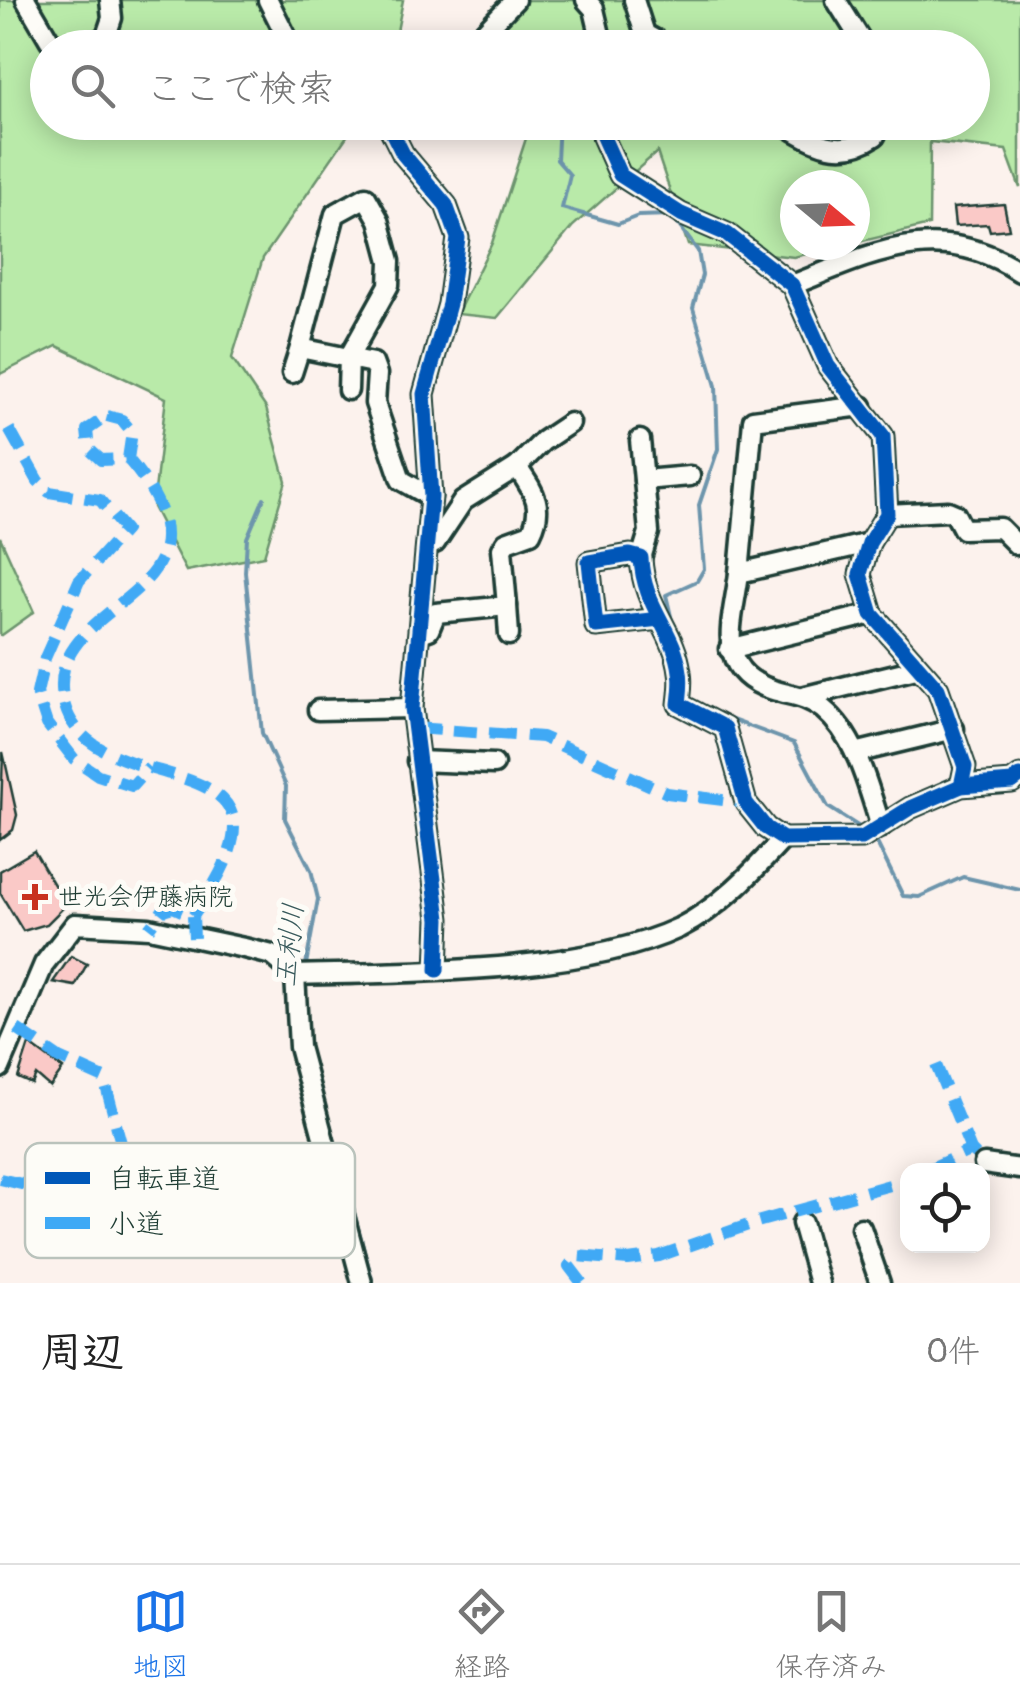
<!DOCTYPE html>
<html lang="ja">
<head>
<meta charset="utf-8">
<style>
  body { margin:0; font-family:Pangolin,"Klee One",sans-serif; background:#f6f6f6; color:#222 }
  .controls { position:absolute; right:30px; bottom:30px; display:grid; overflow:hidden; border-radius:20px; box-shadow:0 5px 25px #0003 }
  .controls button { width:90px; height:90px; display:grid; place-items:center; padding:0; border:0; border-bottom:2px solid #e0e0e0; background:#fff; color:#222; font:50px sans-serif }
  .compass { position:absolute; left:780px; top:170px; width:90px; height:90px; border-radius:50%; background:#fff; box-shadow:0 5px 25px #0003; rotate:109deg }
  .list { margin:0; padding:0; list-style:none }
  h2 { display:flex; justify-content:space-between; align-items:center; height:130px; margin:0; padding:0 40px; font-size:42px }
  h2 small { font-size:32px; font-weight:400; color:#767676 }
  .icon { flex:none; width:55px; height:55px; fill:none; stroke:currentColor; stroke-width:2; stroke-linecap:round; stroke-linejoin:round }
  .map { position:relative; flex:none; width:1020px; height:1283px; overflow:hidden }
  .search { position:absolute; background:#fff; box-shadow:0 5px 25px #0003; left:30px; right:30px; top:30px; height:110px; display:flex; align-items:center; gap:25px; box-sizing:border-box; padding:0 35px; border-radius:55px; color:#767676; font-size:38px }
  .sheet { height:280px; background:#fff }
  nav { display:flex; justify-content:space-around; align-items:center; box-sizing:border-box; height:140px; border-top:2px solid #e0e0e0; background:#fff; font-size:28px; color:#767676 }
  nav a { display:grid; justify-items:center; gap:5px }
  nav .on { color:#1a73e8 }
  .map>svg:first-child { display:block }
  .green { fill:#b9eaa9; stroke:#6c946e; stroke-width:2.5 }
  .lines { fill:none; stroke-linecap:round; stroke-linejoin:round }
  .stream { stroke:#6d95ac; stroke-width:4 }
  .building { fill:#fac9c7; stroke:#1f3d34; stroke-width:2.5 }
  .minor-casing { stroke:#1f3d34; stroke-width:25 }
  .minor { stroke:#fdfcf7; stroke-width:18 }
  .quiet { stroke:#3fa9f5; stroke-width:12; stroke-dasharray:25 12; stroke-linecap:butt }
  .cycleway-casing { stroke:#fdfcf7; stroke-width:21 }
  .cycleway { stroke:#0057b8; stroke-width:15 }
  .poi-dot { fill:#c8321e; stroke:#fdfcf7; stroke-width:4 }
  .labels { text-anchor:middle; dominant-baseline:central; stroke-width:10; stroke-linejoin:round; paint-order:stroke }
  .poi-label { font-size:25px; fill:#1f3d34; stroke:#fdfcf7; text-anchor:start }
  .water-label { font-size:28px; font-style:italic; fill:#395a5c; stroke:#fdfcf7 }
  .key { fill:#fdfcf7; stroke:#bac3bc; stroke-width:2.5 }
  .key-label { font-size:28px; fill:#1f3d34 }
</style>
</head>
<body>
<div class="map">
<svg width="1020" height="1283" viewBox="0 0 1020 1283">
  <rect width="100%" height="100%" fill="#fcf2ed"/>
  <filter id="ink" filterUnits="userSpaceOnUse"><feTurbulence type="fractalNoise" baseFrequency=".01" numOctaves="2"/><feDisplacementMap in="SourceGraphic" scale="20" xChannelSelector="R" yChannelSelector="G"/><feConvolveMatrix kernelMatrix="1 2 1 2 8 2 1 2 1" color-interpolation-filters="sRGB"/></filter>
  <g filter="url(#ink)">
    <g class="green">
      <path d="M0,0H403L394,47L48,48V122L356,123L263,258L232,358L266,408L286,481L264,556L186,571L153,507L166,398L57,346L0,374Z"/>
      <path d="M503,0H1020V188L1006,150L930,142L929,225L855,243V185H795V245H845L794,257L688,245L657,152L573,226L497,318L457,314L492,243L531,123L972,122V48L496,47L484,36Z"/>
      <path d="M0,537L34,612L2,635H0Z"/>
    </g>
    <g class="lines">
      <g class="stream">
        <path d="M585,48V47"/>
        <path d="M559,122L557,160L570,175L562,208L618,224L638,216L671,215L698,251L702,275L693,308L716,386L718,449L699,505L704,569L697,581L666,595L673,625"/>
        <path d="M264,498L247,538L245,572L262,733L286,786L285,819L311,870L318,899L305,970"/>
        <path d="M719,715L794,743L828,807L864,830"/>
        <path d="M875,839L903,896L919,897L963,877L1020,890"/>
        <path d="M307,1039L373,1283"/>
      </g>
    </g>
    <g class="building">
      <path d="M1004,204L1009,229L990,231L988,224L955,226L953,208Z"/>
      <path d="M3,752L17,815L13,830L0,840Z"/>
      <path d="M34,851L66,905L47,924L23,931L0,893V871Z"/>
      <path d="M71,956L87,964L75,986L53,982Z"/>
      <path d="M29,1044L63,1069L50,1087L36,1075L32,1084L18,1078Z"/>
    </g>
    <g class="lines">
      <g class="minor-casing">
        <g id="minor">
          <path d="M26,0L50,41L65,48"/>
          <path d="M268,0L292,48"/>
          <path d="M586,0L594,9L603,48"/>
          <path d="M634,0L645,34L670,48"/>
          <path d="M836,0L866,48"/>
          <path d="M86,48L106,36L112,18L110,0"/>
          <path d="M469,48L515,0"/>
          <path d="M387,122L403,154L446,205L458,238L449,304L424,394L431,497L412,708L439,919L437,970"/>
          <path d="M602,122L603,137L620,175L681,214L727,234L792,285L828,366L883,436L887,514L869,543L860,574L872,614L938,689L965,767L961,786"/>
          <path d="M781,122C812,143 841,159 875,136L881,122"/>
          <path d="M792,285C871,254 939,218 1020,272"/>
          <path d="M292,373L300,348"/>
          <path d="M348,390L349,357L389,285L390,261L379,220L366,197L335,214L300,348L373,363L377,374L375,403L401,480L431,497"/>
          <path d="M640,440L644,480"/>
          <path d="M517,467L543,441L570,423"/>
          <path d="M887,514L948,511L955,514L963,529L1000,528L1017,545"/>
          <path d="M869,543L739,573C733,623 712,670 773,690C793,696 807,696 823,709C857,737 868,787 881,827"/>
          <path d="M641,558L649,532L644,480L690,476"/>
          <path d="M739,573L753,420L862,406"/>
          <path d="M507,606L509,635"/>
          <path d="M660,619L596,626L589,562L630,555L641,558C643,607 675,630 680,672C682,682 680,694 679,704L725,728L746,803L766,828L783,839L862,838L910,808L961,786L1012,782L1020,776"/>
          <path d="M423,632L429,630L436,613L507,606L502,549L506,542L531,533C545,505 533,491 517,467L463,501L435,543L428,545"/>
          <path d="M729,649L872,614"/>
          <path d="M806,696L916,669"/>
          <path d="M318,710L412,708"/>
          <path d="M855,753L954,729"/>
          <path d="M417,761L494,764"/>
          <path d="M295,975C404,972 581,974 679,928C719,908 753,872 783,839"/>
          <path d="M0,1068L44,964L75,924L149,928L244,948L272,955L295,975L299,1047L362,1283"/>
          <path d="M984,1164L1020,1169"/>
          <path d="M802,1223L819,1283"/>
          <path d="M861,1228L880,1283"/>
        </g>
      </g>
      <use href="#minor" class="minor"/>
      <g class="quiet">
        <path d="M107,416L122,420L132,432L128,459L101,460L89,449L87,430Z"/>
        <path d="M9,429L38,481L49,492L100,500L125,530L79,581L45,658L37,693L47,724L74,759L98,775L132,786L149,767"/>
        <path d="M128,459C251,602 34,595 65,706C95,809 326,732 193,916L173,907L163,910L149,928"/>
        <path d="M415,728L542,737L667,793L746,803"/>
        <path d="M193,916L194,938"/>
        <path d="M17,1029L59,1058L104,1078L124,1155L107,1211"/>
        <path d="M936,1065L971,1150L984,1164"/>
        <path d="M927,1170L971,1150"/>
        <path d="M0,1179L74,1196"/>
        <path d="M582,1283L569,1266L577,1256L628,1260L659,1256L757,1222L908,1180"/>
      </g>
      <g class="cycleway-casing">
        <g id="cycleway">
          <path d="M387,122L403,154L446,205L458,238L449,304L424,394L431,497L412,708L439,919L437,970"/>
          <path d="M602,122L603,137L620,175L681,214L727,234L792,285L828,366L883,436L887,514L869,543L860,574L872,614L938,689L965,767L961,786"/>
          <path d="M660,619L596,626L589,562L630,555L641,558C643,607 675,630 680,672C682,682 680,694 679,704L725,728L746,803L766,828L783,839L862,838L910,808L961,786L1012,782L1020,776"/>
        </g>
      </g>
      <use href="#cycleway" class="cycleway"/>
    </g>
  </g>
  <path class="poi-dot" d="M30 882h10v10h10v10h-10v10h-10v-10h-10v-10h10z"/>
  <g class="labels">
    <g class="poi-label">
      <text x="58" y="897">世光会伊藤病院</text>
    </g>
    <g class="water-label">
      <text transform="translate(290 945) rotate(-84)">玉利川</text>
    </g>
  </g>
  <rect x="25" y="1143" width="330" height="115" rx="15" class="key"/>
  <rect x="45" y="1172" width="45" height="12" fill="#0057b8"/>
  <rect x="45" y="1217" width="45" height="12" fill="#3fa9f5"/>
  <g class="key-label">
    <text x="108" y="1188">自転車道</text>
    <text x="108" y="1233">小道</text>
  </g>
</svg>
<div class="controls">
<button><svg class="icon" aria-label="locate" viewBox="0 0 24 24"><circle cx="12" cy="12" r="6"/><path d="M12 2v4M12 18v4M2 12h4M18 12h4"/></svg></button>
</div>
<svg class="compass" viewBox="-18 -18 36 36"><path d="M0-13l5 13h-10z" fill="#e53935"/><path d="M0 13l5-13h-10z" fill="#767676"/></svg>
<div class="search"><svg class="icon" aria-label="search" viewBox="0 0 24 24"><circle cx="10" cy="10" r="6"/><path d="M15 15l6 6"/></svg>ここで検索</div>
</div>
<section class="sheet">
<h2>周辺<small>0件</small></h2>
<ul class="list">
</ul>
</section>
<nav>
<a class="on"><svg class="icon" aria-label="map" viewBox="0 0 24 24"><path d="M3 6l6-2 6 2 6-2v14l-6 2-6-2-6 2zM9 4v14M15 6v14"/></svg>地図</a>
<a><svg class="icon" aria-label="directions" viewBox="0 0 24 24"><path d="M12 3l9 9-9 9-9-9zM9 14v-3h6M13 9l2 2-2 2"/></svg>経路</a>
<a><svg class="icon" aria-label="saved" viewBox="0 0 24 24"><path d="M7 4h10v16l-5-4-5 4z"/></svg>保存済み</a>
</nav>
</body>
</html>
